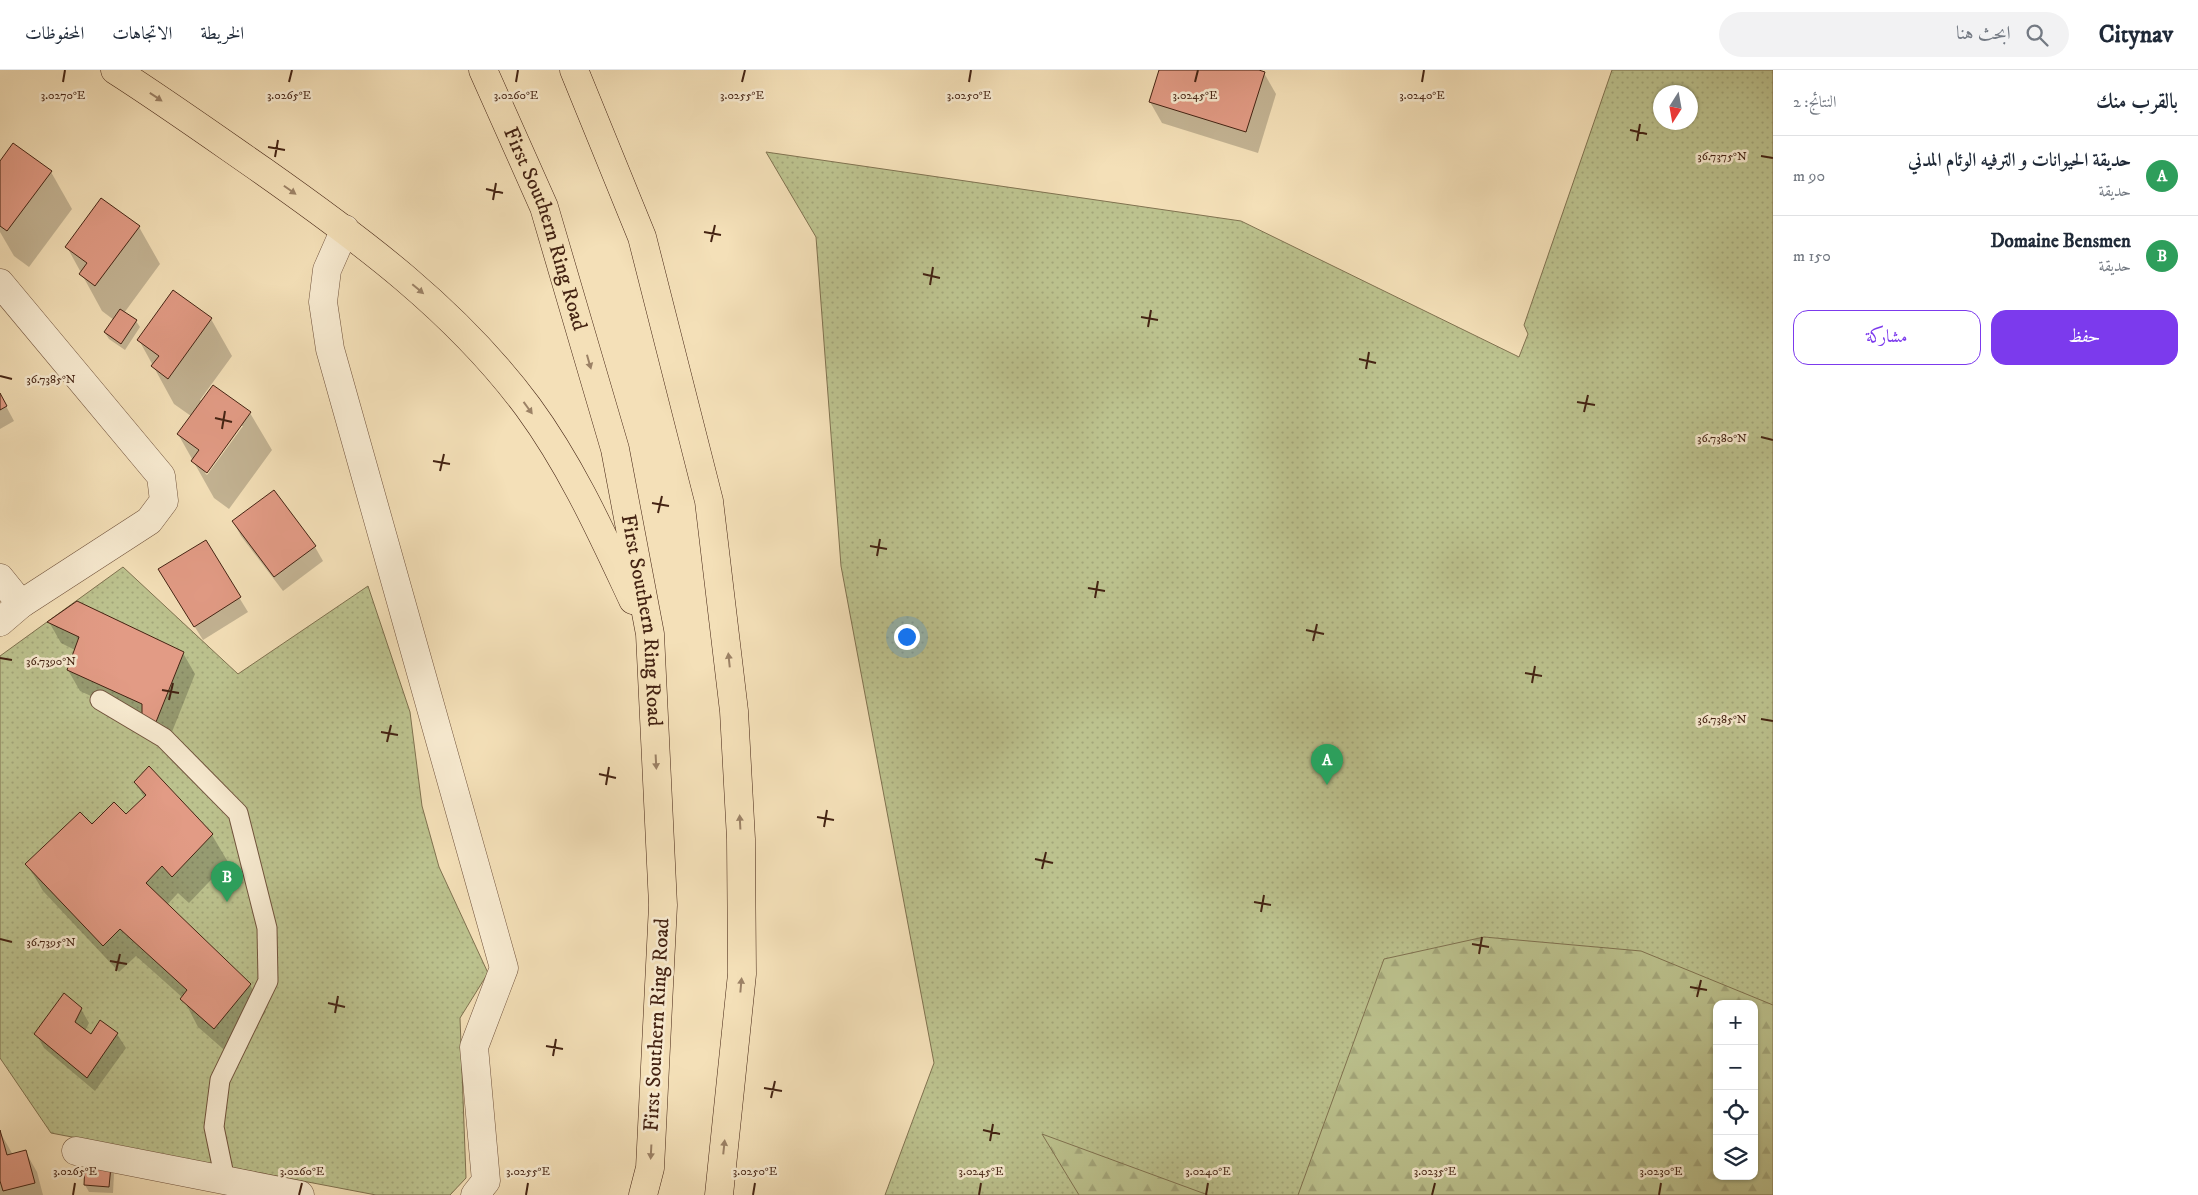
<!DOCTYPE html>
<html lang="ar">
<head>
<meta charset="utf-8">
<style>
  body { margin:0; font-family:"IM FELL DW Pica",Amiri,serif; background:#f2f2f3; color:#1f2937; direction:rtl }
  .controls { position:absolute; right:15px; bottom:15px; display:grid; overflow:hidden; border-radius:10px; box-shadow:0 1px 4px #0004 }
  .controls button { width:45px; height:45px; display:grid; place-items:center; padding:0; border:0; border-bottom:1px solid #e0e1e3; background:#fff; color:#1f2937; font:25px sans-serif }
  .compass { position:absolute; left:1653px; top:15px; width:45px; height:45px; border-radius:50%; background:#fff; box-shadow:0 1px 4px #0004; rotate:191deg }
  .you { position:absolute; left:906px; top:566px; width:18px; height:18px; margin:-12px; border:4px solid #fff; border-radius:50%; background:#1a73e8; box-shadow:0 0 0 8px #1a73e833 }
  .badge { display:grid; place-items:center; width:32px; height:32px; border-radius:50%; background:#7c3aed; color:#fff; font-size:16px; font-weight:700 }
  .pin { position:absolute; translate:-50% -41px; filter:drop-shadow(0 1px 2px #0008) }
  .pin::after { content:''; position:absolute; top:26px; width:18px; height:15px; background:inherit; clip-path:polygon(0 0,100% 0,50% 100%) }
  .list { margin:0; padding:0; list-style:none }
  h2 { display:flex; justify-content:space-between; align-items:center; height:65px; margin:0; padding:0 20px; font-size:21px }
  h2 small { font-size:16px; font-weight:400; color:#747a83 }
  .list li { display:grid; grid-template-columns:32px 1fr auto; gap:15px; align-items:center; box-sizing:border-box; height:80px; padding:0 20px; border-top:1px solid #e0e1e3 }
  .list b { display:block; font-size:19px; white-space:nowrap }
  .list p { margin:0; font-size:16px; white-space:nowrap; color:#747a83 }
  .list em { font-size:16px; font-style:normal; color:#747a83 }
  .actions { display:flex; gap:10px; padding:15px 20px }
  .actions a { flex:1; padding:11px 0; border:1px solid #7c3aed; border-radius:15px; text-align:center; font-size:18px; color:#7c3aed }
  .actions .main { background:#7c3aed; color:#fff }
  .icon { flex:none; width:28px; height:28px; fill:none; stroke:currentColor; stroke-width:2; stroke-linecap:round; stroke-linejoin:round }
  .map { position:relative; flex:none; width:1773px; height:1125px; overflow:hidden; direction:ltr }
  header { display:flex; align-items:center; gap:30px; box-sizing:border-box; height:70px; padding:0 25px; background:#fff; border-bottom:1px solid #e0e1e3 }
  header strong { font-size:24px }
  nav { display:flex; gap:28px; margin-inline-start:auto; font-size:18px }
  .search { width:350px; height:45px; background:#f2f2f3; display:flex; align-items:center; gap:12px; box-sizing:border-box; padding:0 18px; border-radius:28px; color:#747a83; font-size:19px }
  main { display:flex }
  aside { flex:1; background:#fff }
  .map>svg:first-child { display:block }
  .grass { fill:url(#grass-dots); stroke:#807250; fill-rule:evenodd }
  .forest { fill:url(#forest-firs); stroke:#807250; fill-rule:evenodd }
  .shadow { fill:#0003; fill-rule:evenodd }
  .building { fill:#e29b85; stroke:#442313 }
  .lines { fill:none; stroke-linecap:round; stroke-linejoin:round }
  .service-casing { stroke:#70523c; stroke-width:21 }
  .minor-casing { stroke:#70523c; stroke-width:29 }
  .motorway-casing { stroke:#442313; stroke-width:29 }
  .service { stroke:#f8ebd1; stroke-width:19 }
  .minor { stroke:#f8ebd1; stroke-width:28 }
  .motorway { stroke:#f4e0b8; stroke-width:28 }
  .oneway { fill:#9c8266 }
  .ticks { fill:none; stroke:#442313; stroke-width:2 }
  .labels { text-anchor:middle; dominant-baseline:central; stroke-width:5; stroke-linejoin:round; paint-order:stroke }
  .street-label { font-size:21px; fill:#442313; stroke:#f8ebd1 }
  .ticks-label { font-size:12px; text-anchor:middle; fill:#442313; stroke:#f8ebd1; stroke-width:5; stroke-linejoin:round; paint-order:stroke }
</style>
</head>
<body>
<header>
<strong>Citynav</strong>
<div class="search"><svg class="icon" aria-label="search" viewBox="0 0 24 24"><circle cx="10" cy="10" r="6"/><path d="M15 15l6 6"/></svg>ابحث هنا</div>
<nav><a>الخريطة</a><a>الاتجاهات</a><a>المحفوظات</a></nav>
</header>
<main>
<aside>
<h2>بالقرب منك<small>النتائج: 2</small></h2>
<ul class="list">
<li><span class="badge" style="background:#2e9e5b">A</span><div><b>حديقة الحيوانات و الترفيه الوئام المدني</b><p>حديقة</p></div><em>90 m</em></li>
<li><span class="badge" style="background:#2e9e5b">B</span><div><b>Domaine Bensmen</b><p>حديقة</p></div><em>150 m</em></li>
</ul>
<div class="actions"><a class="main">حفظ</a><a>مشاركة</a></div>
</aside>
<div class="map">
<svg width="1773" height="1125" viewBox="0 0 1773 1125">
  <defs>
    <pattern id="grass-dots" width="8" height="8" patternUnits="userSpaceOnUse" patternTransform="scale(1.25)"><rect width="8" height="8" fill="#bcc28e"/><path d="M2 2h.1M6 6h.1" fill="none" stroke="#a3a67a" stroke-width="1.8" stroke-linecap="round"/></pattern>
    <pattern id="forest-firs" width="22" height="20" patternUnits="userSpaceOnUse" patternTransform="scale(1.25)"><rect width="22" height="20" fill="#bcc28e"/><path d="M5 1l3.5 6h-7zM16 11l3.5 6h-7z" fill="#a3a67a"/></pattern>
  </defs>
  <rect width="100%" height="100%" fill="#f4e0b8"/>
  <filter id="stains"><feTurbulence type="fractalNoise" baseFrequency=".004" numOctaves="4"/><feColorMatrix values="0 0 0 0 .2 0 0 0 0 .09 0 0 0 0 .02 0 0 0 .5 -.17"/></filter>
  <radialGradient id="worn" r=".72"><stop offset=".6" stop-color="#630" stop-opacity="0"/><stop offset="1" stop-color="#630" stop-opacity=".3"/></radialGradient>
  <g class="grass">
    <path d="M1612,0H1773V1125H885L934,993L841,496L816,167L766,82L1241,151L1519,287L1528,264L1524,255ZM1660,22H1690V52H1660ZM1717,934H1754V1106H1717Z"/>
    <path d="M123,497L238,604L368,516L410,642L422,736L439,797L488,903L460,948L466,1108L450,1125H376L51,1063L0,988V586Z"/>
  </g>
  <g class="forest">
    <path d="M1484,867L1641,881L1773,935V1125H1298L1384,889ZM1717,934H1754V1106H1717Z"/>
    <path d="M1042,1064L1208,1125H1079Z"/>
  </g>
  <g class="shadow">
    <path d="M1160,0H1255L1264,3L1276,24L1258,83L1162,53L1150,32Z"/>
    <path d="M0,93L51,102L72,139L29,197L14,186L0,162Z"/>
    <path d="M139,157L160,194L124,243L136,251L140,257L125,280L109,269L105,263L114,250L102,241L67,177Z"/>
    <path d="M211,249L232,286L200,330L202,331L213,316L250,343L272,380L229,439L214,428L178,364L191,346L174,334L139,270ZM240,356H243L207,405L205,403Z"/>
    <path d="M0,325L14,351L0,359Z"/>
    <path d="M233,451L315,477L323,491L283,521L241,466Z"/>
    <path d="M205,472L248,542L203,570L168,514Z"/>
    <path d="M49,552L183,583L195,604L168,672L146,651L80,621L68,600L75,580L61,573Z"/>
    <path d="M135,712L212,765L228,792L189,833L178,823L167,835L250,915L266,942L230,985L198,957L183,928L136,886L119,902L43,821L27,794L92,756L126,746L145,728Z"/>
    <path d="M81,939L89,953L85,961L91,965L100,951L117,964L126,978L95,1021L44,978L36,964Z"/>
    <path d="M0,1062L13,1085L25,1081L37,1102L43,1125H0Z"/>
    <path d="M86,1096L110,1097L114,1104L113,1123L89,1122L85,1115Z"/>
  </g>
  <g class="building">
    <path d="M1159,0H1259L1265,2L1246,62L1149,32Z"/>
    <path d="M13,73L52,101L7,161L0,156V91Z"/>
    <path d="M101,128L140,156L95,216L79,204L87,193L65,177Z"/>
    <path d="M173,220L212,248L168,309L151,296L159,286L137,270Z"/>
    <path d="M120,239L137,250L121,274L104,262Z"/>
    <path d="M213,315L251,342L207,403L191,391L199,380L177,364Z"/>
    <path d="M0,323L7,336L0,340Z"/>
    <path d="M274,420L316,476L274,507L232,451Z"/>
    <path d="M206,470L241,527L194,557L158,499Z"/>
    <path d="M77,531L184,582L156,652L142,646V634L67,600L79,567L47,552Z"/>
    <path d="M149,696L213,764L172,807L162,796L146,813L251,914L214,959L180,929L187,920L120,859L103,876L25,794L80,742L92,754L114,732L126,744L146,725L134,712Z"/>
    <path d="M64,923L82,938L75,952L91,964L100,950L118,963L87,1008L34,964Z"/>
    <path d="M0,1060L7,1085L26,1080L35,1113L3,1121L0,1111Z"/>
    <path d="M85,1094L111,1096L109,1117L84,1115Z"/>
  </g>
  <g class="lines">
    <g class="service-casing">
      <path id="service" d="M100,630L164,668L238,743L267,858L268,911L220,1010L214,1057L225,1110"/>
    </g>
    <g class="minor-casing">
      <g id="minor">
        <path d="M345,159L327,200L323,232L330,279L504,898L474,977L486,1111L475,1125"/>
        <path d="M0,213L161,406L164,431L149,451L21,534L0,552"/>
        <path d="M0,508L21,534"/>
        <path d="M76,1081L300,1125"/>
      </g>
    </g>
    <g class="motorway-casing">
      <g id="motorway">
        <path d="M115,0C165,32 214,67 263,101C361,170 456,240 528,337C572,397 602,464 633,530"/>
        <path id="s1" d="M483,0L544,137L615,379L650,564L663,835L650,1098L643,1125"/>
        <path d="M574,0L642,167L709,431L734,641L741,769L742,904L719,1125"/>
      </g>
    </g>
    <use href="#service" class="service"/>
    <use href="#minor" class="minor"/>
    <use href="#motorway" class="motorway"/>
  </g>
  <defs><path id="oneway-solid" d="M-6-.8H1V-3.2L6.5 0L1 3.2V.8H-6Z" transform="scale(1.25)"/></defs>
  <g class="oneway">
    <use href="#oneway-solid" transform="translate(156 27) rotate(34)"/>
    <use href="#oneway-solid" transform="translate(290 120) rotate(35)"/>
    <use href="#oneway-solid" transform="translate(418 219) rotate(40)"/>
    <use href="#oneway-solid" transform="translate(589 292) rotate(74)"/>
    <use href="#oneway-solid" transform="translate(528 338) rotate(54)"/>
    <use href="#oneway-solid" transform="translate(729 590) rotate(-96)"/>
    <use href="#oneway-solid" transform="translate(656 692) rotate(87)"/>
    <use href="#oneway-solid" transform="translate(740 752) rotate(-93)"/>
    <use href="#oneway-solid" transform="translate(741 915) rotate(-85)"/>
    <use href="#oneway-solid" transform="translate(724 1077) rotate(-84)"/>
    <use href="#oneway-solid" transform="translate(651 1082) rotate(93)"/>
  </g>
  <path class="ticks" d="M63,12L65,0M289,12L292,0M516,12L518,0M742,12L745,0M969,12L971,0M1195,12L1198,0M1422,12L1424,0M1630,60L1647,64M1637,71L1640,54M268,77L285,80M1761,86L1773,88M275,87L278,70M486,119L503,123M493,130L496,113M704,162L721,165M711,172L715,155M923,204L940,208M930,215L933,197M1141,247L1158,250M1148,257L1151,240M1359,289L1376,293M1366,299L1369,282M0,306L12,309M1577,332L1595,335M1584,342L1588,325M215,348L232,352M222,359L225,341M1761,367L1773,370M433,391L450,394M440,401L444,384M652,433L669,436M658,443L662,426M870,476L887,479M877,486L880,469M1088,518L1105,521M1095,528L1098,511M1306,560L1324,564M1313,571L1317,554M0,588L12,590M1525,603L1542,606M1532,613L1535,596M162,620L179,623M169,630L173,613M1761,649L1773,651M381,662L398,665M387,672L391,655M599,704L616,708M606,715L609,697M817,747L834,750M824,757L827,740M1035,789L1053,793M1042,799L1046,782M1254,832L1271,835M1261,842L1264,825M0,869L12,872M1472,874L1489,877M1479,884L1482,867M110,891L127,894M116,901L120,884M1690,917L1707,920M1697,927L1701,910M328,933L345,937M335,943L338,926M546,976L563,979M553,986L556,969M764,1018L782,1021M771,1028L775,1011M983,1060L1000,1064M990,1071L993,1054M73,1125L75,1113M299,1125L302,1113M526,1125L528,1113M753,1125L755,1113M979,1125L981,1113M1206,1125L1208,1113M1432,1125L1435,1113M1659,1125L1661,1113"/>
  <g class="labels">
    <g class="street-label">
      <text stroke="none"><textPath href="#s1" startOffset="171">First Southern Ring Road</textPath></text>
      <text stroke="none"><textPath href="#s1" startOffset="576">First Southern Ring Road</textPath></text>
      <text transform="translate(657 955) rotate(-87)">First Southern Ring Road</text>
    </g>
  </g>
  <g class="ticks-label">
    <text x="289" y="29">3.0265°E</text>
    <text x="516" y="29">3.0260°E</text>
    <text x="742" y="29">3.0255°E</text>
    <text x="969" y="29">3.0250°E</text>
    <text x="1195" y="29">3.0245°E</text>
    <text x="1422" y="29">3.0240°E</text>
    <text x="63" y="29">3.0270°E</text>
    <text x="1722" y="90">36.7375°N</text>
    <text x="51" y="313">36.7385°N</text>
    <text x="1722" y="372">36.7380°N</text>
    <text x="51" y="595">36.7390°N</text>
    <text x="1722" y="653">36.7385°N</text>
    <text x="51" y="876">36.7395°N</text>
    <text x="75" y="1105">3.0265°E</text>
    <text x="302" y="1105">3.0260°E</text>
    <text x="528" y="1105">3.0255°E</text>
    <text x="755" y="1105">3.0250°E</text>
    <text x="981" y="1105">3.0245°E</text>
    <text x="1208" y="1105">3.0240°E</text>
    <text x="1435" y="1105">3.0235°E</text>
    <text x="1661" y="1105">3.0230°E</text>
  </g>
  <rect width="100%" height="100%" filter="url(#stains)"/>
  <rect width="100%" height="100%" fill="url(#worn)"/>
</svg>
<div class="controls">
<button>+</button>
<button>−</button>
<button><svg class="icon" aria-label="locate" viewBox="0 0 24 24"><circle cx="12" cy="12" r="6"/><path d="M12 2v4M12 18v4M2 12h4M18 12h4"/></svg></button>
<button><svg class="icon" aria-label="layers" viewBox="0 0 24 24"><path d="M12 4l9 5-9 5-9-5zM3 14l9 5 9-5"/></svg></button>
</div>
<svg class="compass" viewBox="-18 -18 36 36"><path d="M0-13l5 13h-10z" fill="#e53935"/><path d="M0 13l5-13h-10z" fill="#747a83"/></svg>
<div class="you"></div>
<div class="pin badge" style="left:1327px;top:715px;background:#2e9e5b">A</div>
<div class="pin badge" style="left:227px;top:832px;background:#2e9e5b">B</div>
</div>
</main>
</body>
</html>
